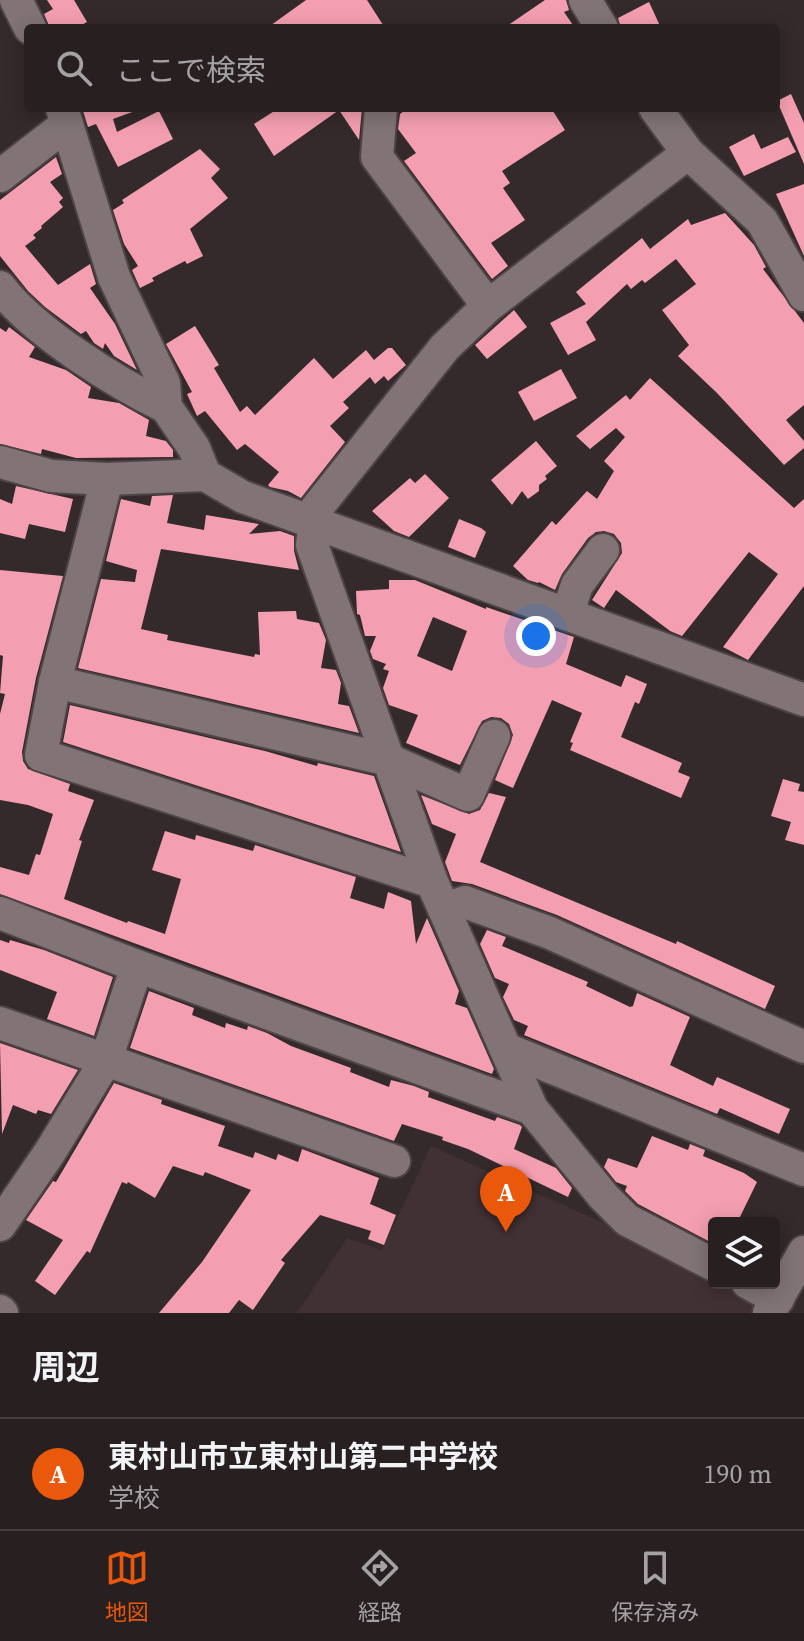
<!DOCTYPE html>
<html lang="ja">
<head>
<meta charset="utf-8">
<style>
  body { margin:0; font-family:"Source Serif 4","Noto Sans JP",serif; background:#332c2d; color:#f1f3f6 }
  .controls { position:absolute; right:24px; bottom:24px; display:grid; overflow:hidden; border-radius:8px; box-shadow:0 4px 20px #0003 }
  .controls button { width:72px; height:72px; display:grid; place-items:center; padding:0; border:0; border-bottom:2px solid #433d3e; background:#271f20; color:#f1f3f6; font:40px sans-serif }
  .you { position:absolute; left:536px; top:636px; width:28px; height:28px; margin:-20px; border:6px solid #fff; border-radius:50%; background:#1a73e8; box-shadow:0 0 0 12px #1a73e833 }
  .badge { display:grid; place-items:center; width:52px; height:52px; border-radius:50%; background:#ea580c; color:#fff; font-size:26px; font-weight:700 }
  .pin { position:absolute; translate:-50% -66px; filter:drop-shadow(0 2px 4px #0008) }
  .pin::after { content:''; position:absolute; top:42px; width:28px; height:24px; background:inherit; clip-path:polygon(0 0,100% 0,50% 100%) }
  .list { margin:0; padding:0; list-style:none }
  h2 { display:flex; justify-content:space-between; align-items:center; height:104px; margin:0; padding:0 32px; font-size:34px }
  h2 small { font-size:26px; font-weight:400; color:#a4a2a5 }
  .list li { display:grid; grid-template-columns:52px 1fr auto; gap:24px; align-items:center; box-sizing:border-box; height:112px; padding:0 32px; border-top:2px solid #433d3e }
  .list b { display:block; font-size:30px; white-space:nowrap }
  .list p { margin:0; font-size:26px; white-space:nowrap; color:#a4a2a5 }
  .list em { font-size:26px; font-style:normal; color:#a4a2a5 }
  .icon { flex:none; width:44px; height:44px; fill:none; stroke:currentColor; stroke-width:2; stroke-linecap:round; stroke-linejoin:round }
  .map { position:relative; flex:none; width:804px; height:1313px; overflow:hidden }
  .search { position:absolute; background:#271f20; box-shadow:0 4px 20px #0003; left:24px; right:24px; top:24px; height:88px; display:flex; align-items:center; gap:20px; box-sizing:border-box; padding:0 28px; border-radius:8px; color:#a4a2a5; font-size:30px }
  .sheet { height:216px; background:#271f20 }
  nav { display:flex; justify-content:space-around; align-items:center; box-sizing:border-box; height:112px; border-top:2px solid #433d3e; background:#271f20; font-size:22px; color:#a4a2a5 }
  nav a { display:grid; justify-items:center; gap:4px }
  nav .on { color:#ea580c }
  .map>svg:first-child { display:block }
  .built { fill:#423134 }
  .building { fill:#f49fb1; fill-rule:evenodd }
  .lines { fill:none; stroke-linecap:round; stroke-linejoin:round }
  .minor-casing { stroke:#4e4446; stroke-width:36 }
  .minor { stroke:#827476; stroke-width:32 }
</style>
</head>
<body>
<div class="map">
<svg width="804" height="1313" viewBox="0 0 804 1313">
  <rect width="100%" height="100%" fill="#34292b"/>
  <path class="built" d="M431,1146L608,1225L714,1278V1283H724L757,1299L761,1313H297L347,1238L382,1250Z"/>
  <g class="building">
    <path d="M47,0H74L87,22L76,28H50L44,14L53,9Z"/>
    <path d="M306,0H367L385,28H267Z"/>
    <path d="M545,0H566L569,10L564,12L575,28H504Z"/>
    <path d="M649,2L661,28H621L618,18Z"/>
    <path d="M791,94L804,123V164L777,101Z"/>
    <path d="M88,108H135V111L113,119L117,132L159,111L173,139L118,167L96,124L88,127L83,111Z"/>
    <path d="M279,108H362L359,140L339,110L274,156L254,124Z"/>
    <path d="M408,108H551L565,130L502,171L510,183L503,188L525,220L491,243L508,266L492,279L404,161L416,153L398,129L400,114Z"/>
    <path d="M754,134L761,149L788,137L796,152L744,176L729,147Z"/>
    <path d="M200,149L220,169L211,178L228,198L190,229L203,256L187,264L185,261L152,278L154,281L140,288L132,270L138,266L124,244L113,210L124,203L122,200Z"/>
    <path d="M56,157L62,174L50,182L63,198L59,202L63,207L41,226L42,228L33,235L36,238L25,246L58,285L90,264L96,284L90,288L115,324L137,370L114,356L105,343L103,349L94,343L86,331L81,334L45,307L28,291L0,256V200Z"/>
    <path d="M804,184V256L776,194Z"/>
    <path d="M725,213L754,245L766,267L763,269L804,323V405L786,420L804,441V448L784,465L717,393L678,356L689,345L662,310L696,284L676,259L645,283L642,280L631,289L627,284L586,322L596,340L568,355L550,323L586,304L576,292L642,238L650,249L688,219L691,225Z"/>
    <path d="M514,310L527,327L487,359L475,345Z"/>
    <path d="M195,326L219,365L214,368L240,412L247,406L255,415L314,358L333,379L366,350L374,360L388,348H392L406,365L388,381L384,376L375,384L370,377L343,402L349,408L330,426L345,442L301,498L288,491L270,487L268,485L279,472L245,444L237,450L205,411L197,416L187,394L192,392L166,344Z"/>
    <path d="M9,327L35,347L29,357L66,370L91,387L88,398L119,403L149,420L146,436L166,441L173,450V457L76,458L42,449L41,454L0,444V328L6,332Z"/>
    <path d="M561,369L577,398L534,421L518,392Z"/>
    <path d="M650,378L794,508L804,499V586L748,660L723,647L778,574L749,552L682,636L670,631L616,590L604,608L592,600L622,553L621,543L614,534L604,531L596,532L588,538L562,574L555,590L539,582L538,583L528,580L513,566L552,521L556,525L587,491L597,499L614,471L604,461L625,437L616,428L590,449L576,436L626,395L630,400Z"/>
    <path d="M536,441L557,466L545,476L547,479L539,485V491L528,499L522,491L512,505L491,480Z"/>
    <path d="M425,474L449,498L409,537L394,531L372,511L410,478L415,483Z"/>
    <path d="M16,486L73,499L65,532L29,524L25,539L0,533V499L12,504Z"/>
    <path d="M173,495L167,523L204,530L206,515L259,524L249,534L280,531L294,536V551L299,570L161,549L141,629L168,635L167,640L254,657L255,654L260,655L258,612L296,611L297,619L319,623L326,640L321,668L336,670L341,683L338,704L349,706L359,733L78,668L101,579L135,582L137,570L106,561L121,499L150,506L152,496Z"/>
    <path d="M459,519L481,528L486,532L475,558L448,547Z"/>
    <path d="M0,570L63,576L36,678L22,752L23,761L28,769L70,784L68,791L94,800L79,840L82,841L64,899L127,923L128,921L165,934L181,879L152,870L165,831L195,840L196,835L253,851L255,845L356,877L350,898L384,909L388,892L411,901L416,944L427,918L459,991L455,1004L467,1008L494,1069L492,1074L0,894V867L29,875L36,854L40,855L53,814L28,805L0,800V714L5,694L0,693L3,656L0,655Z"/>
    <path d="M389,580H415L486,609V607L574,637L566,664L621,687L626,675L647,684L639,704L635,702L621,737L682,763L678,772L690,777L681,798L570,750L573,743L570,742L582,713L552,700L513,788L495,780L513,735L509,724L501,718L491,717L482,721L460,765L406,743L418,715L389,705L383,688L389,671L383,669L386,664L373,659L370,651L376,636H365L360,615L357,614L356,591L389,589ZM433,617L467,631L452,671L417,656Z"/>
    <path d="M70,705L265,751L317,766L318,763L374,776L401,852L63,742Z"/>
    <path d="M783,779L800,784L798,791L804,792V845L785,840L791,822L771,816Z"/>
    <path d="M489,793L506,797L480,862L676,944L677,941L775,986L765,1009L557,915L472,884L452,881L445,862L456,834L432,824L421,795L469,814L480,810Z"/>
    <path d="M487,930L506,937L502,946L588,982L586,986L630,1007L633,1006L637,993L690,1017L670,1065L713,1086L717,1077L790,1109L779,1134L720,1108L717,1114L524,1035L528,1026L514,1020L503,997L509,984L495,978L480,944Z"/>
    <path d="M0,940L9,943L10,940L44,950L113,977L94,1036L47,1019L57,992L0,970Z"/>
    <path d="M149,991L194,1008L192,1015L225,1028L226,1023L247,1030L248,1026L267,1033L291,1046L351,1068L350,1072L389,1087L391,1080L414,1086L429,1092L428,1097L495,1121L497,1117L520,1125L522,1127L514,1149L556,1168L572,1188L568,1197L468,1149L442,1140L443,1137L402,1124L394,1141L130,1048Z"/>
    <path d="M0,1043L78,1070L51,1114L38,1110L36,1114L13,1105L2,1134Z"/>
    <path d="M114,1083L162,1100L161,1104L225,1126L218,1146L253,1158L255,1152L276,1160L278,1154L298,1162L302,1149L379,1178L370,1204L396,1215L384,1245L368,1239L371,1231L320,1215L281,1260L285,1263L253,1310L239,1300L229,1313H159L202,1262L251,1190L205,1172L203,1176L173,1166L155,1198L128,1182L127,1184L122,1182L90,1253L87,1251L55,1295L35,1281L63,1240L26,1220L53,1181L56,1182Z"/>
    <path d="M652,1136L688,1150L690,1144L705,1150L703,1156L744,1173L757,1182L737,1223H714V1244L638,1204L625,1191L627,1186L616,1182L604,1167L608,1158L637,1168Z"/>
  </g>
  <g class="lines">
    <g class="minor-casing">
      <g id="minor">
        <path d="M16,0L30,28"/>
        <path d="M585,0L602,28"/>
        <path d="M62,108L114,277L164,383L166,407L194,448L205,475L243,497L804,700"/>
        <path d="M381,108L377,157L488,306"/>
        <path d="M655,108L688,153L762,221L804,295"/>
        <path d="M688,153L488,306L445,347L316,509L312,545L432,882L532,1109L604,1197L627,1220L714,1265"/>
        <path d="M0,176L67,124"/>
        <path d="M0,287C33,331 116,383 166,407"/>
        <path d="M0,462L51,476L107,479L205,475"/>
        <path d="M107,479L55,682L41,755L432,882"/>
        <path d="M568,612L577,585L603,550"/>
        <path d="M55,682L389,760L468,795L494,736"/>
        <path d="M445,909L465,902L550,933L804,1047"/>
        <path d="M0,913L137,966L532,1109"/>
        <path d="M0,1023L394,1161"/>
        <path d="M506,1049L804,1170"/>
        <path d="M0,1225L50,1152L106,1060L137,966"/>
        <path d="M748,1283L778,1299"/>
        <path d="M0,1311L2,1313"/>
        <path d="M769,1313L804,1252"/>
      </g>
    </g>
    <use href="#minor" class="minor"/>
  </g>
</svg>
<div class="controls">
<button><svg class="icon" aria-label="layers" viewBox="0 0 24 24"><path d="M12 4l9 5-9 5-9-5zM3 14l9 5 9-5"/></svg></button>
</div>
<div class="you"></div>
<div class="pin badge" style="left:506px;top:1232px">A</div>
<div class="search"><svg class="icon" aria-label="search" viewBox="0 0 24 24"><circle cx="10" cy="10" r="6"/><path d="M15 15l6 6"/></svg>ここで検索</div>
</div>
<section class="sheet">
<h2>周辺<small></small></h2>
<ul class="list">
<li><span class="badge">A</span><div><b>東村山市立東村山第二中学校</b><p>学校</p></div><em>190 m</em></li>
</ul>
</section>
<nav>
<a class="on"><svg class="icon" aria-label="map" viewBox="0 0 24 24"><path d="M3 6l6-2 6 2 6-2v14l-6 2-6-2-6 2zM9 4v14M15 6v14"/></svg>地図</a>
<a><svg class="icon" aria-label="directions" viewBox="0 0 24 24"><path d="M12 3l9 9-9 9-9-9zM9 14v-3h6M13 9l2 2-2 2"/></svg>経路</a>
<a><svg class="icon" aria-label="saved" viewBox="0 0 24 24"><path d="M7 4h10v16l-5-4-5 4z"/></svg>保存済み</a>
</nav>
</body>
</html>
